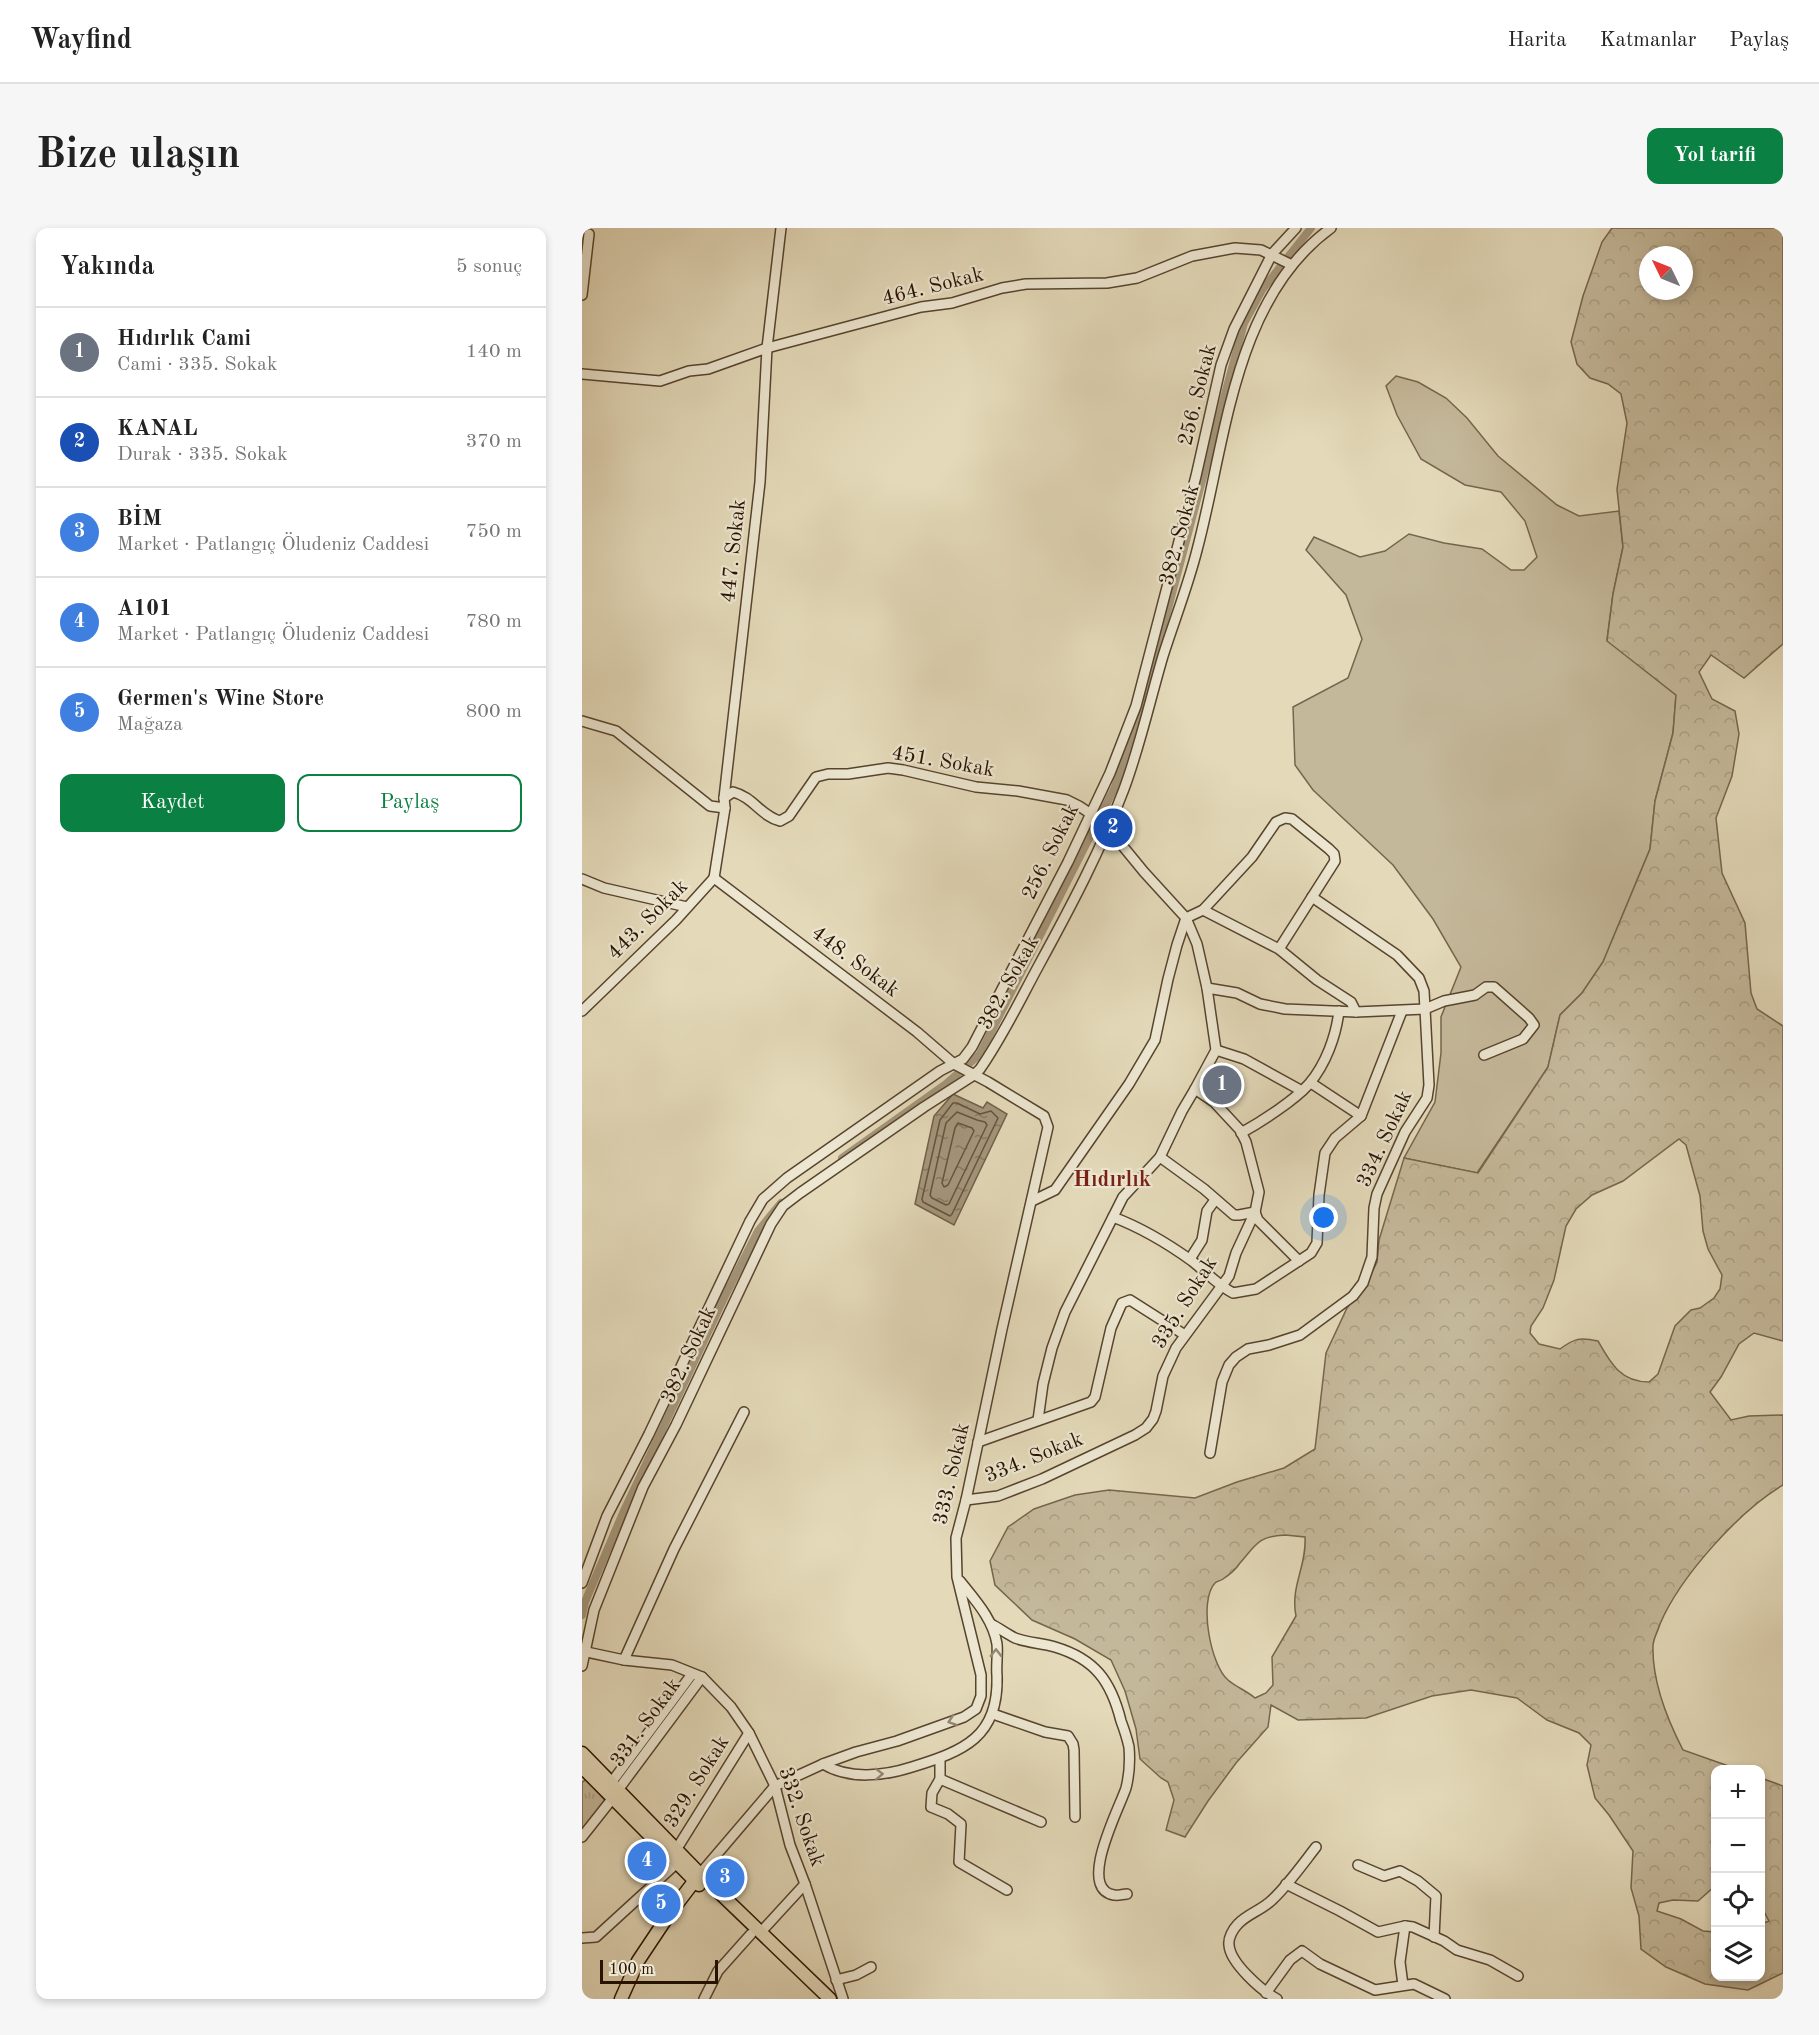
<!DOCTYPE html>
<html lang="tr">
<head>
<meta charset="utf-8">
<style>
  body { margin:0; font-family:"Old Standard TT",serif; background:#f6f6f6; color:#222 }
  .controls { position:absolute; right:18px; bottom:18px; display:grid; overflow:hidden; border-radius:12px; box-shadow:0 3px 9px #0003 }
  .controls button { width:54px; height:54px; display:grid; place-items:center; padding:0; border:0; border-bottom:2px solid #e0e0e0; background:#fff; color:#222; font:30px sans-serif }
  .compass { position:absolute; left:1057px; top:18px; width:54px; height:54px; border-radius:50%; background:#fff; box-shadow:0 3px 9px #0003; rotate:313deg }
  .scale { position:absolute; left:18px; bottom:15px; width:118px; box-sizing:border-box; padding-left:6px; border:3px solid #281200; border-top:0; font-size:16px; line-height:21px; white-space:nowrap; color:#281200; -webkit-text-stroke:4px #ede7d2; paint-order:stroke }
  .you { position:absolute; left:742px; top:990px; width:21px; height:21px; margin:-15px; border:4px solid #fff; border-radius:50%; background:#1a73e8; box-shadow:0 0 0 9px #1a73e833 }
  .badge { display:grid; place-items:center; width:39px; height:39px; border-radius:50%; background:#0b8043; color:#fff; font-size:20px; font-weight:700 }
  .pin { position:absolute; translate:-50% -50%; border:3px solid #fff; box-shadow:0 2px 6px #0006 }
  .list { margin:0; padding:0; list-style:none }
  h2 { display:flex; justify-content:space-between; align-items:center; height:78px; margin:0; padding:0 24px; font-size:26px }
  h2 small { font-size:20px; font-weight:400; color:#767676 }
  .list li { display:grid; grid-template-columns:39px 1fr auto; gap:18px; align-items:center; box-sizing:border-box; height:90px; padding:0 24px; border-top:2px solid #e0e0e0 }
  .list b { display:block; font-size:22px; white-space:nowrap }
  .list p { margin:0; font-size:20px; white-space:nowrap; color:#767676 }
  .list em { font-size:20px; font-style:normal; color:#767676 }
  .actions { display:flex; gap:12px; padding:18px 24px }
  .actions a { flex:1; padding:14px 0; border:2px solid #0b8043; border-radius:12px; text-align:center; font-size:21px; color:#0b8043 }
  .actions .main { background:#0b8043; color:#fff }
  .icon { flex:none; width:33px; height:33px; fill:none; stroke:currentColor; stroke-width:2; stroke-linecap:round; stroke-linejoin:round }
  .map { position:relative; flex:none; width:1201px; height:1771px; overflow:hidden; border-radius:12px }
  header { display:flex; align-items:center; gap:36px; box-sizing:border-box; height:84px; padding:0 30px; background:#fff; border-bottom:2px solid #e0e0e0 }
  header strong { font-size:28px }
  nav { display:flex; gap:33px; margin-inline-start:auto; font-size:21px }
  .intro { display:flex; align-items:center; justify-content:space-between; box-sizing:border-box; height:144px; padding:0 36px }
  h1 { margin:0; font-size:42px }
  .button { padding:15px 27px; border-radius:12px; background:#0b8043; color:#fff; font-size:21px; font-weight:700 }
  main { display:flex; gap:36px; padding:0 36px }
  aside { flex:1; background:#fff; border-radius:12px; box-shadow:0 3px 9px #0003 }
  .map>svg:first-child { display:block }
  .green { fill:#c4b89a; stroke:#76654d; stroke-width:1.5 }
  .forest { fill:url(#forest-crowns); stroke:#76654d; stroke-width:1.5; fill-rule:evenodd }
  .park { fill:url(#park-tufts); stroke:#76654d; stroke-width:1.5 }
  .water { fill:url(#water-ripples); stroke:#72614a; stroke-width:1.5 }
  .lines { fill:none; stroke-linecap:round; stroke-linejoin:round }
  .shore { stroke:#66543e; stroke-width:1.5 }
  .stream { stroke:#72614a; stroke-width:2 }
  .canal { stroke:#a4967b; stroke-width:8 }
  .minor-casing { stroke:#57442e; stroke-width:12 }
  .major-casing { stroke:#281200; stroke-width:15 }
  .minor { stroke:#ede7d2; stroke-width:9 }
  .major { stroke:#e4daba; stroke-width:12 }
  .oneway { stroke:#948774 }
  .labels { text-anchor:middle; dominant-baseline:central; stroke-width:4.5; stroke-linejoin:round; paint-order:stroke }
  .street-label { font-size:21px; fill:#281200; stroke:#ede7d2 }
  .neighbourhood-label { font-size:22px; font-weight:bold; fill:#7a1f14; stroke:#ede7d2 }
</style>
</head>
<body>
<header>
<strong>Wayfind</strong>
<nav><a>Harita</a><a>Katmanlar</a><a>Paylaş</a></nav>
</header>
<div class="intro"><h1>Bize ulaşın</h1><a class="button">Yol tarifi</a></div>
<main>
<aside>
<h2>Yakında<small>5 sonuç</small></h2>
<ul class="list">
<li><span class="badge" style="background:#6b7280">1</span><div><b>Hıdırlık Cami</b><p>Cami · 335. Sokak</p></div><em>140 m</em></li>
<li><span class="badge" style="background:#1a4fb4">2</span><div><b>KANAL</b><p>Durak · 335. Sokak</p></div><em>370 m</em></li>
<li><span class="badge" style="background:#3f7fe0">3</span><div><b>BİM</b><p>Market · Patlangıç Öludeniz Caddesi</p></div><em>750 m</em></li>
<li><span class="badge" style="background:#3f7fe0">4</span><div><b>A101</b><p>Market · Patlangıç Öludeniz Caddesi</p></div><em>780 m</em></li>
<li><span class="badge" style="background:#3f7fe0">5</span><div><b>Germen's Wine Store</b><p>Mağaza</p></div><em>800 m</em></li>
</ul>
<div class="actions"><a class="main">Kaydet</a><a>Paylaş</a></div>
</aside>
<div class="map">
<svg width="1201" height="1771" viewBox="0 0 1201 1771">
  <defs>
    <pattern id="forest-crowns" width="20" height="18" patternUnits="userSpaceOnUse" patternTransform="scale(1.5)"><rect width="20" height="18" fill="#c4b89a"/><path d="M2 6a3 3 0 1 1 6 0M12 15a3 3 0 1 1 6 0" fill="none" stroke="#a89d83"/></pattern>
    <pattern id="park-tufts" width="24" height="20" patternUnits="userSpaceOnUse" patternTransform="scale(1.5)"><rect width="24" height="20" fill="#c4b89a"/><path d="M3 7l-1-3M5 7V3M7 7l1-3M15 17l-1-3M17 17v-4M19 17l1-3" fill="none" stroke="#a89d83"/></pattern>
    <pattern id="water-ripples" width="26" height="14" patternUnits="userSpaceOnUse" patternTransform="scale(1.5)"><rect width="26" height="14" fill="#a4967b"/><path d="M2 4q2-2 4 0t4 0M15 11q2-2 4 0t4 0" fill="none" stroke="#867962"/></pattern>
  </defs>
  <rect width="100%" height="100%" fill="#e4daba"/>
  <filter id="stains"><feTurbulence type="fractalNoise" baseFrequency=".00333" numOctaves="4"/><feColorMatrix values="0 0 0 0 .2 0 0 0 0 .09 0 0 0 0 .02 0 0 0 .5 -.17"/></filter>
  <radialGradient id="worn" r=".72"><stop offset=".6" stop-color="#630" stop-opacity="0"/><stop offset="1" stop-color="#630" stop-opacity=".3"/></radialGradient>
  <path class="green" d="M814,148L836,154L864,170L885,190L916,228L975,277L997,288L1037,283L1041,319L1031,366L1025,412L1094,467L1091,505L1073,573L1068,621L1021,734L1000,765L978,787L966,839L895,945L822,930L853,874L859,825V789L879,739L851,691L811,637L731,562L713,537L711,479L766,450L780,411L764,367L724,322L732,309L778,329L803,323L827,306L862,315L900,321L929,342H942L955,329L943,293L919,264L883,257L839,231L815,187L804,158Z"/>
  <path class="forest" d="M1030,0H1201V416L1162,450L1129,427L1117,444L1130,471L1153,483L1157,506L1150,548L1134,590L1140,645L1163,695L1169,765L1175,781L1201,798V1113L1172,1105L1157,1116L1139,1149L1128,1164L1149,1192L1167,1188L1201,1187V1257C1157,1283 1098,1349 1078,1396C1076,1403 1071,1411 1071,1418C1070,1454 1085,1491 1101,1522L1155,1541L1134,1542L1133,1658L1116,1673L1091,1672L1077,1675L1075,1683L1099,1691L1121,1703L1133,1704L1134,1748H1178L1179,1696L1187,1693L1179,1678V1550L1201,1558V1745L1166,1762L1123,1756L1084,1739L1059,1721L1057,1688L1049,1660L1051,1623L1027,1587L1013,1570L1005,1537L1009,1517L997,1505L965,1492L935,1470L889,1462L850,1468L784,1490L716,1492L689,1477L686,1499L654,1535L626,1573L603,1609L584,1602L592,1572L586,1554L579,1550L558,1531L554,1501L543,1463L529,1432L493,1411L450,1392L413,1357L408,1333L426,1299L452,1281L493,1267L527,1262L613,1270L655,1254L702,1240L733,1221L744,1125L765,1080L787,1050L795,1034L797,1012L822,930L896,945L966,839L978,787L1000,765L1021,734L1068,621L1073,573L1091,505L1094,467L1025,413L1031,366L1041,319L1035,261L1045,195L1039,166L1026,156L1008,150L995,136L989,114L1001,68L1020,14ZM1066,27H1102V63H1066ZM1097,911L1104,917L1118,968L1121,1003L1126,1021L1140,1047L1138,1061L1132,1070L1118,1080L1109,1082L1093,1098L1076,1146L1067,1154C1039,1154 1029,1136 1016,1113C998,1109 993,1110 978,1121L957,1116L948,1105L949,1098L961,1080L972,1052L984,998L994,981L1010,967L1041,953ZM703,1307L723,1309C725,1338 708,1358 714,1388L690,1429L691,1457L684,1465L673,1470C665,1463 654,1459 646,1452C629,1438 616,1373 633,1355C635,1353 638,1353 641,1351C647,1347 654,1341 658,1335C674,1317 676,1308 703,1307Z"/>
  <path class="park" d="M5,1551L24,1573L0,1605V1554Z"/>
  <path class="water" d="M371,866L401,880L405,874L425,886L372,997L333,976L352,888Z"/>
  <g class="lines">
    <g class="shore">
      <path d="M375,875L398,886L409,883L416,890L370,986L368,988L341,974L340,971L358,892L371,875Z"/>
      <path d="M375,884L395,892L403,894L405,897L367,976L364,977L350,970L348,967L364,895Z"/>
      <path d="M376,895L390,900L392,903L366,957L362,959L360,955L373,900Z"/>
    </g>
    <path class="stream" d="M70,1509L104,1462"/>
    <g class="canal">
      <path d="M260,930L364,856L398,826L533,559L571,437L662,95L680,62L729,0"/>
      <path d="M0,1387L3,1374L41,1285L142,1070L176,1003L199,975"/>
    </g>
    <g class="minor-casing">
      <g id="minor">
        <path d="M0,67L7,6"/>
        <path d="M0,146L78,153L107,143L126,141L185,120L339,79L370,75L420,60L444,56L525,55L555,50L610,28L653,20L679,22L710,37"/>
        <path d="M0,493L34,503L128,578L143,580"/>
        <path d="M142,570L151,564C171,569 179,588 198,593L207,588L234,549L246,546H266L306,540L321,542L394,559L436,563L485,572L497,578L521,594L562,644L604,690L615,716L625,760L634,822L613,861L632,874L658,902L664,914L677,964L673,984L654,1025L647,1048L594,1120L581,1148L574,1183L571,1191L564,1200L553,1207L460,1251L416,1268L384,1272"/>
        <path d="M132,650L143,580L142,570L178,254L185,120L199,0"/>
        <path d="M0,651L22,660L105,679"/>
        <path d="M621,682L697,721L735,752L769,774L774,784"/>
        <path d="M625,760L655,765L678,776L703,781L774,784L843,781L862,773L893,767L904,759H912L947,790L952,797L941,811L902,827"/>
        <path d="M0,783L94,692L132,650"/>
        <path d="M634,822L662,831L720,863"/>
        <path d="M729,855L779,888"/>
        <path d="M659,905C679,894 713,872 727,856C744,836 754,808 757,783"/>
        <path d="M578,929L622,961L652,987H657L673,984L676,992L717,1033"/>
        <path d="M450,973L473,962L547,856L573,812L586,751L595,717L604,690L621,682L670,629L694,594L703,590L710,591L747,621L752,626L753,633L697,721"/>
        <path d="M531,989C560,1000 585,1015 610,1033C624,1044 636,1057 651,1065L674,1061L729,1025L735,1015L737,967L743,925L753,910L779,888L820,783"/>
        <path d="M608,1031L620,1012L625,983L633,972"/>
        <path d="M456,1192L461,1156L470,1120L483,1084L541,969L578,929L600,883L613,861"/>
        <path d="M396,1214L509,1174L513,1169L529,1100L540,1075L548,1072L603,1107"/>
        <path d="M628,1225L640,1154L647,1137L654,1129L666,1121L687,1117L718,1107L771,1068L781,1055L790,1029L792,980L795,966L823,904L845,870L847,857L843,781L842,763L837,750L815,727L730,669"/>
        <path d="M0,1355L25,1288L67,1206L168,993L181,971L205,950L358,843L381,831L390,819L486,634L528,545L554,478L614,248L639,137L652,101L690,26L714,0"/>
        <path d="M409,1396C417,1400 425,1406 433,1410C446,1415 460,1415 473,1419C513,1431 529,1453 539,1493C542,1501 545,1510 547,1519C548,1531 547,1548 544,1560C538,1579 494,1661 532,1667C536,1668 541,1666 545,1666"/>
        <path d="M0,1423L42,1432L90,1437L120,1449L149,1479L167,1505L193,1558L208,1617L223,1656L261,1771"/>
        <path d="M42,1432L92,1321L162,1184"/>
        <path d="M0,1438L12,1382L61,1259L94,1197L189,996L201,978L218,965L342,879L392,847L398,841C421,808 438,772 457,737C488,680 519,622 542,561C558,518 568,472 581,428C592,393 606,358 615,322C644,214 651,71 749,0"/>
        <path d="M411,1486L463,1504L486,1508L491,1516L492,1522L493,1589"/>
        <path d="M358,1530V1551L350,1565L349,1579L366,1586L379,1596L377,1634L425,1662"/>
        <path d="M241,1536C267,1552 302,1548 330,1539C382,1523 417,1509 415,1448C414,1438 416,1426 415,1416C411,1391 393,1372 378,1353"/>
        <path d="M358,1551L459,1594"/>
        <path d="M29,1555L110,1446"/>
        <path d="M36,1562L120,1449"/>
        <path d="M0,1609L30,1571"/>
        <path d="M94,1622L167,1505"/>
        <path d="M776,1637L802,1648L818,1643L836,1653L854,1668L852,1709"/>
        <path d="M118,1646L193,1558L241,1536L274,1524L315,1513L382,1489L394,1481L399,1468V1447L375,1349L374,1310L384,1272L420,1101L466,899L462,888L406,854L372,836L335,804L132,650"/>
        <path d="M704,1656L758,1683L796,1704L823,1698L831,1699L862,1713L875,1722L908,1732L936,1748"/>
        <path d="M178,1705L223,1656"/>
        <path d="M0,1710L14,1709L95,1635"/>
        <path d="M254,1752L274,1747L289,1739"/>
        <path d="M821,1757L818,1734L823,1698"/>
        <path d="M684,1765L708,1732L720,1723L738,1736L793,1762L832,1756L863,1771"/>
        <path d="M122,1771L136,1743L169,1706"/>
        <path d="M695,1771C680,1763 648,1735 647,1717C646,1710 651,1701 656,1696C665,1686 680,1682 690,1672C706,1657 720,1637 734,1619"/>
      </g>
    </g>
    <g class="major-casing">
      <g id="major">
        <path d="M0,1525L118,1646L248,1771"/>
        <path d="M0,1539L117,1657"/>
        <path d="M39,1771L56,1733L88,1685L117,1647"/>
      </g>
    </g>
    <use href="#minor" class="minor"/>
    <use href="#major" class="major"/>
  </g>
  <defs><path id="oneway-chevron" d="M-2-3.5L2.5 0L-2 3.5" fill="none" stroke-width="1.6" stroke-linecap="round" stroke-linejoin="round" transform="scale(1.5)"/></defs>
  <g class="oneway">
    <use href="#oneway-chevron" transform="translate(414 1425) rotate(-90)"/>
    <use href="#oneway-chevron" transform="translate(370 1493) rotate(161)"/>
    <use href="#oneway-chevron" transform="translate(297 1546) rotate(-2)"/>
  </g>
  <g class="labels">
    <g class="street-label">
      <text transform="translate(351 59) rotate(-14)">464. Sokak</text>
      <text transform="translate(616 167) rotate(-76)">256. Sokak</text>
      <text transform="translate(598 307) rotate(-75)">382. Sokak</text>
      <text transform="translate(152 323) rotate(-84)">447. Sokak</text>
      <text transform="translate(361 534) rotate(10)">451. Sokak</text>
      <text transform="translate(469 624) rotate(-64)">256. Sokak</text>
      <text transform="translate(66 692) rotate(-45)">443. Sokak</text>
      <text transform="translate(273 734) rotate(37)">448. Sokak</text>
      <text transform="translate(427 755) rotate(-61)">382. Sokak</text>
      <text transform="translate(803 911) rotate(-65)">334. Sokak</text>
      <text transform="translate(603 1075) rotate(-58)">335. Sokak</text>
      <text transform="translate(107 1127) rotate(-65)">382. Sokak</text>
      <text transform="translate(452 1230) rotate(-22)">334. Sokak</text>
      <text transform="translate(370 1246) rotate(-77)">333. Sokak</text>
      <text transform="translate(64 1495) rotate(-54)">331. Sokak</text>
      <text transform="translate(115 1554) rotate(-58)">329. Sokak</text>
      <text transform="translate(219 1589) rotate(71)">332. Sokak</text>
    </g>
    <g class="neighbourhood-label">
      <text x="530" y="952">Hıdırlık</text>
    </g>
  </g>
  <rect width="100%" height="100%" filter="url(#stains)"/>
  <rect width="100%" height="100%" fill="url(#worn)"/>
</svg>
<div class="controls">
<button>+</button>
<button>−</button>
<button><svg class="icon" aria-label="locate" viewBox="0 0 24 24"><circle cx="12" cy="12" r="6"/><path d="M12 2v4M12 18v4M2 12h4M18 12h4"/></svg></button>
<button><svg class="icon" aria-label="layers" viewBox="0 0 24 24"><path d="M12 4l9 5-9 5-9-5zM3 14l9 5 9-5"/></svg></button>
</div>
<svg class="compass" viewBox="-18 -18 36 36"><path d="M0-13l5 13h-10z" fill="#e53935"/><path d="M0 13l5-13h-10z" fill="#767676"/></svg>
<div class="scale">100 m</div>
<div class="you"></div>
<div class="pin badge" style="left:640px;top:857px;background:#6b7280">1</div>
<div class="pin badge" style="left:531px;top:600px;background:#1a4fb4">2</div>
<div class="pin badge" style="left:143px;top:1650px;background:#3f7fe0">3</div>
<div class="pin badge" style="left:65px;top:1633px;background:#3f7fe0">4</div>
<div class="pin badge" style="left:79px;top:1676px;background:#3f7fe0">5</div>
</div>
</main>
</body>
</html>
